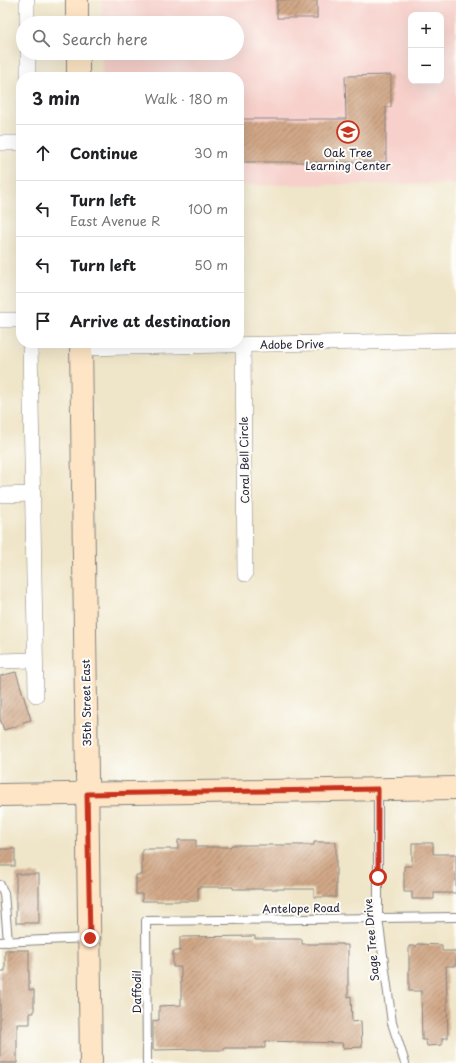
<!DOCTYPE html>
<html lang="en">
<head>
<meta charset="utf-8">
<style>
  body { margin:0; font-family:"Playpen Sans",sans-serif; background:#f2f2f2; color:#202124 }
  .controls { position:absolute; right:12px; top:12px; display:grid; overflow:hidden; border-radius:8px; box-shadow:0 4px 16px #0002 }
  .controls button { width:36px; height:36px; display:grid; place-items:center; padding:0; border:0; border-bottom:1px solid #e0e0e0; background:#fff; color:#202124; font:20px sans-serif }
  .stop { position:absolute; width:12px; height:12px; margin:-9px; border:3px solid #c8321e; border-radius:50%; background:#fff }
  .stop.end { background:#c8321e; border-color:#fff; box-shadow:0 1px 4px #0008 }
  .list { margin:0; padding:0; list-style:none }
  h2 { display:flex; justify-content:space-between; align-items:center; height:52px; margin:0; padding:0 16px; font-size:17px }
  h2 small { font-size:13px; font-weight:400; color:#757577 }
  .list li { display:grid; grid-template-columns:26px 1fr auto; gap:12px; align-items:center; box-sizing:border-box; height:56px; padding:0 16px; border-top:1px solid #e0e0e0 }
  .list b { display:block; font-size:15px; white-space:nowrap }
  .list p { margin:0; font-size:13px; white-space:nowrap; color:#757577 }
  .list em { font-size:13px; font-style:normal; color:#757577 }
  .icon { flex:none; width:22px; height:22px; fill:none; stroke:currentColor; stroke-width:2; stroke-linecap:round; stroke-linejoin:round }
  .map { position:relative; flex:none; width:456px; height:1063px; overflow:hidden }
  .search { position:absolute; background:#fff; box-shadow:0 4px 16px #0002; left:16px; top:16px; width:228px; height:44px; display:flex; align-items:center; gap:10px; box-sizing:border-box; padding:0 14px; border-radius:22px; color:#757577; font-size:15px }
  .panel { position:absolute; background:#fff; box-shadow:0 4px 16px #0002; left:16px; top:72px; width:228px; height:276px; border-radius:16px }
  .map>svg:first-child { display:block }
  .built { fill:#f7d0cb; fill-rule:evenodd }
  .building { fill:url(#building-hatch) }
  .lines { fill:none; stroke-linecap:round; stroke-linejoin:round }
  .lane-casing { stroke:#888482; stroke-width:10 }
  .street-casing { stroke:#888482; stroke-width:16 }
  .secondary-casing { stroke:#888482; stroke-width:24 }
  .lane { stroke:#fff; stroke-width:8 }
  .street { stroke:#fff; stroke-width:15 }
  .secondary { stroke:#fde5c5; stroke-width:22 }
  .route { stroke:#c8321e; stroke-width:5 }
  .labels { text-anchor:middle; dominant-baseline:central; stroke-width:4; stroke-linejoin:round; paint-order:stroke }
  .poi-label { font-size:11px; fill:#22223b; stroke:#fdfcf7 }
  .street-label { font-size:11px; fill:#22223b; stroke:#fdfcf7 }
</style>
</head>
<body>
<div class="map">
<svg width="456" height="1063" viewBox="0 0 456 1063">
  <defs>
    <pattern id="building-hatch" width="6" height="6" patternUnits="userSpaceOnUse"><rect width="6" height="6" fill="#d1a888"/><path d="M-1 1l2-2M0 6l6-6M5 7l2-2" fill="none" stroke="#a98870"/></pattern>
  </defs>
  <rect width="100%" height="100%" fill="#fdfcf7"/>
  <filter id="ink" filterUnits="userSpaceOnUse"><feTurbulence type="fractalNoise" baseFrequency=".025" numOctaves="2"/><feDisplacementMap in="SourceGraphic" scale="8" xChannelSelector="R" yChannelSelector="G"/><feConvolveMatrix kernelMatrix="1 2 1 2 8 2 1 2 1" color-interpolation-filters="sRGB"/></filter>
  <filter id="wash" filterUnits="userSpaceOnUse"><feTurbulence type="fractalNoise" baseFrequency=".012" numOctaves="4" result="noise"/><feDisplacementMap in="SourceGraphic" scale="16" xChannelSelector="R" yChannelSelector="G"/><feGaussianBlur stdDeviation="0.9" result="paint"/><feColorMatrix in="noise" values="0 0 0 0 0 0 0 0 0 0 0 0 0 0 0 0 0 1.4 0 .05"/><feComposite in="paint" operator="in"/></filter>
  <g filter="url(#wash)">
    <rect width="100%" height="100%" fill="#efe5c8"/>
    <path class="built" d="M102,0H456V184L239,185V77H102V53H237V23H102ZM411,15H441V81H411Z"/>
    <g id="blocks">
      <g class="building">
        <rect x="277" y="0" width="40" height="18"/>
        <path d="M391,75V107H386V162H239V119H346L345,76Z"/>
        <path d="M16,672L31,720L23,722V724L4,730L0,719V676Z"/>
        <path d="M178,840H196V847H230L232,845H314V842H336V897H314V889H233V887H198V901H142V894H136V875H142V849H178Z"/>
        <path d="M412,843H433V854H456V893H434V899H412V892H404V866H412Z"/>
        <rect x="0" y="849" width="15" height="17"/>
        <rect x="16" y="874" width="23" height="49"/>
        <path d="M255,936V939H302V944H342V945H348V997L351,996L352,1022L361,1021L362,1047L343,1048L342,1043L265,1041V1048H224V1050H202V1049L153,1050V1021L159,1020V1006L181,1005V967H173V951H180V937Z"/>
        <path d="M417,944L442,945V951H456V966H446L448,1038H442V1045L427,1046L426,1040H422L421,991H409V946H417Z"/>
        <path d="M5,950H29V990H34V1013H30V1024H17V1063H0V971H5Z"/>
      </g>
    </g>
  </g>
  <g filter="url(#ink)">
    <use href="#blocks" fill-opacity="0" stroke="#888482" stroke-width="1"/>
    <g class="lines">
      <g class="lane-casing">
        <g id="lane">
          <path d="M378,791V918L392,1023L405,1063"/>
          <path d="M0,885L4,893L8,942"/>
          <path d="M0,942L89,938"/>
          <path d="M147,1063L146,921L456,917"/>
        </g>
      </g>
      <g class="street-casing">
        <g id="street">
          <path d="M27,0V23"/>
          <path d="M28,53V77"/>
          <path d="M0,143H21"/>
          <path d="M0,320H21"/>
          <path d="M30,343L36,695"/>
          <path d="M243,345L245,574"/>
          <path d="M81,348L456,340"/>
          <path d="M0,495L33,494"/>
          <path d="M0,661L35,660"/>
        </g>
      </g>
      <g class="secondary-casing">
        <g id="secondary">
          <path d="M77,0V23"/>
          <path d="M78,53V77"/>
          <path d="M81,343L91,1063"/>
          <path d="M0,795L456,788"/>
        </g>
      </g>
      <use href="#lane" class="lane"/>
      <use href="#street" class="street"/>
      <use href="#secondary" class="secondary"/>
    </g>
  </g>
  <g class="lines" filter="url(#ink)">
    <path class="route" d="M90,938L87,794L378,789V877"/>
  </g>
  <defs>
    <g id="school-ring" transform="scale(1.15)"><circle r="9.5" fill="#fdfcf7" stroke="#c8321e" stroke-width="1.5"/><path d="M0-5L7-2L0 1L-7-2ZM-4 1L0 2.5L4 1V4Q0 6-4 4Z" fill="#c8321e"/></g>
  </defs>
  <g fill-rule="evenodd">
    <use href="#school-ring" x="348" y="132"/>
  </g>
  <g class="labels">
    <g class="poi-label">
      <text x="348" y="152">Oak Tree<tspan x="348" dy="13">Learning Center</tspan></text>
    </g>
    <g class="street-label">
      <text transform="translate(292 344) rotate(-1)">Adobe Drive</text>
      <text transform="translate(244 460) rotate(-91)">Coral Bell Circle</text>
      <text transform="translate(86 703) rotate(-91)">35th Street East</text>
      <text transform="translate(301 908) rotate(-1)">Antelope Road</text>
      <text transform="translate(371 940) rotate(-95)">Sage Tree Drive</text>
      <text transform="translate(136 992) rotate(-90)">Daffodil</text>
    </g>
  </g>
</svg>
<div class="controls">
<button>+</button>
<button>−</button>
</div>
<div class="stop" style="left:378px;top:877px"></div>
<div class="stop end" style="left:90px;top:938px"></div>
<div class="search"><svg class="icon" aria-label="search" viewBox="0 0 24 24"><circle cx="10" cy="10" r="6"/><path d="M15 15l6 6"/></svg>Search here</div>
<section class="panel">
<h2>3 min<small>Walk · 180 m</small></h2>
<ul class="list">
<li><svg class="icon" aria-label="ahead" viewBox="0 0 24 24"><path d="M12 20V5M6 11l6-6 6 6"/></svg><div><b>Continue</b></div><em>30 m</em></li>
<li><svg class="icon" aria-label="left" viewBox="0 0 24 24"><path d="M17 20v-9H6M10 6l-5 5 5 5"/></svg><div><b>Turn left</b><p>East Avenue R</p></div><em>100 m</em></li>
<li><svg class="icon" aria-label="left" viewBox="0 0 24 24"><path d="M17 20v-9H6M10 6l-5 5 5 5"/></svg><div><b>Turn left</b></div><em>50 m</em></li>
<li><svg class="icon" aria-label="arrive" viewBox="0 0 24 24"><path d="M6 21V4h12l-3 4 3 4H6"/></svg><div><b>Arrive at destination</b></div></li>
</ul>
</section>
</div>
</body>
</html>
